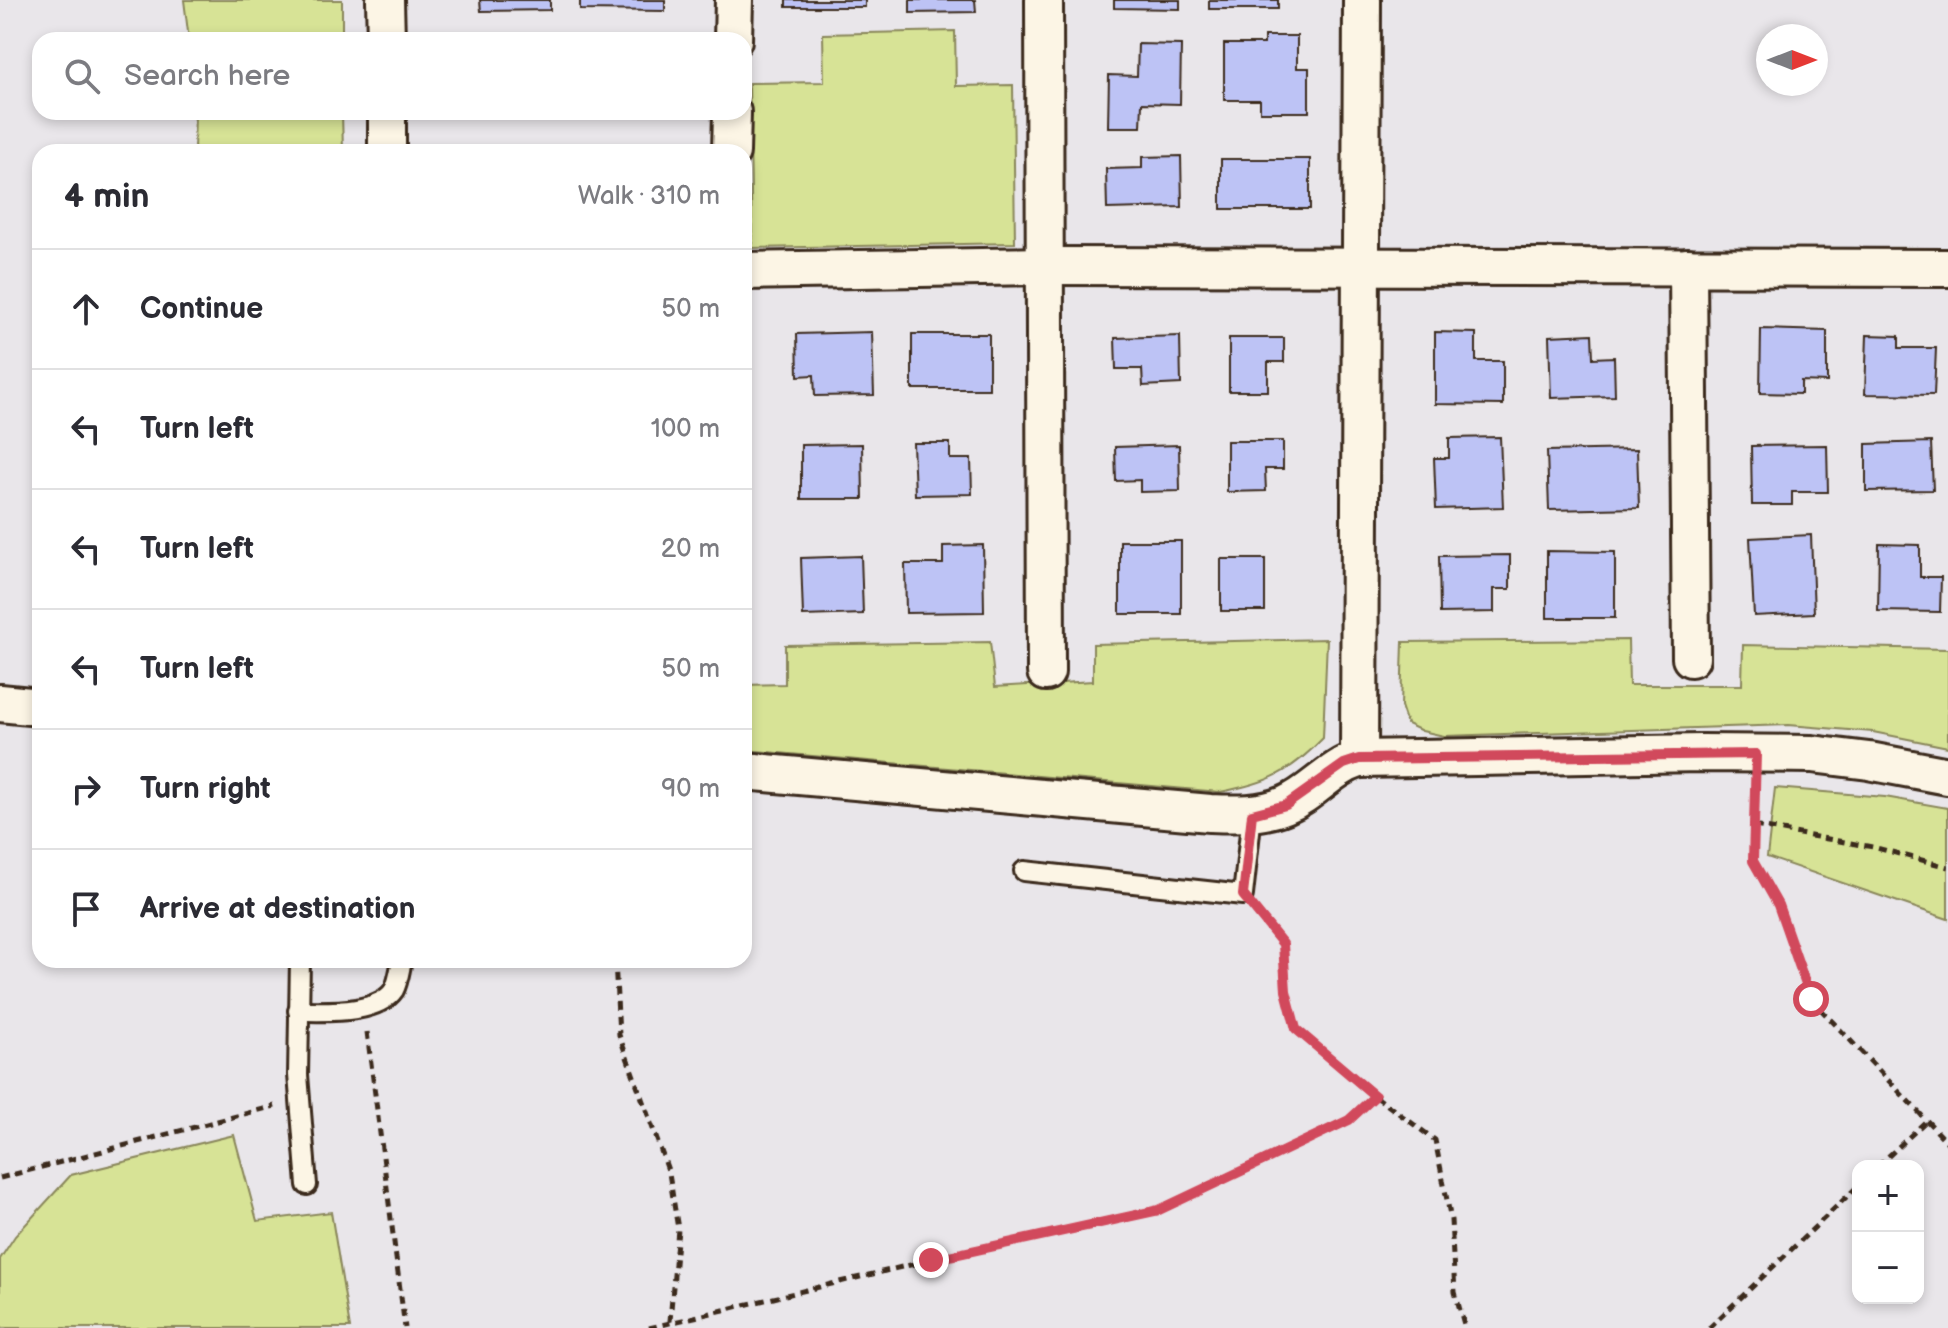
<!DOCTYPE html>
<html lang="en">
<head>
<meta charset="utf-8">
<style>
  body { margin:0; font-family:"Balsamiq Sans",sans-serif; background:#f7f7f7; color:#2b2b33 }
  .controls { position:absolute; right:24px; bottom:24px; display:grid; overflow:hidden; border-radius:16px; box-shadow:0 4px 12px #0003 }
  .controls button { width:72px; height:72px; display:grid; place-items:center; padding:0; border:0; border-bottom:2px solid #e1e1e2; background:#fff; color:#2b2b33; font:40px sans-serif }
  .compass { position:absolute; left:1756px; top:24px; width:72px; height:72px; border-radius:50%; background:#fff; box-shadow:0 4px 12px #0003; rotate:90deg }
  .stop { position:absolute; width:24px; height:24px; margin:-18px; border:6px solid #d1495b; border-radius:50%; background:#fff }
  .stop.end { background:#d1495b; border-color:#fff; box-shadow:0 2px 8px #0008 }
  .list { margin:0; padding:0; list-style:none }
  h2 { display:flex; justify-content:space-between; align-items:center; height:104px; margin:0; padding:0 32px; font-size:34px }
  h2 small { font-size:26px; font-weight:400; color:#7c7c81 }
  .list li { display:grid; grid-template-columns:52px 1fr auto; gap:24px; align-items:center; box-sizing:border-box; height:120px; padding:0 32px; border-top:2px solid #e1e1e2 }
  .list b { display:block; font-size:30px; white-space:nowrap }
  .list em { font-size:26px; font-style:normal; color:#7c7c81 }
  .icon { flex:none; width:44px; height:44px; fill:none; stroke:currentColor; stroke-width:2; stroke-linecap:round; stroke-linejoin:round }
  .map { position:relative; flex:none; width:1948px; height:1328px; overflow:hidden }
  .search { position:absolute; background:#fff; box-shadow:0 4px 12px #0003; left:32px; top:32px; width:720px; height:88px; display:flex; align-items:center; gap:20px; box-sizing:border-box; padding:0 28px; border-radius:24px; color:#7c7c81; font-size:30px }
  .panel { position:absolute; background:#fff; box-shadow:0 4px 12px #0003; left:32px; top:144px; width:720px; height:824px; border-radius:24px }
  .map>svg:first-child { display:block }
  .green { fill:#d7e396; stroke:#89865a; stroke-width:2 }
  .building { fill:#bdc3f5; stroke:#3b2a1e; stroke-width:2 }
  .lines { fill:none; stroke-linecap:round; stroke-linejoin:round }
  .lane-casing { stroke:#3b2a1e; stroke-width:24 }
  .street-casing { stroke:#3b2a1e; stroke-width:42 }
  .path { stroke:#3b2a1e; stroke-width:5; stroke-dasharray:8 6; stroke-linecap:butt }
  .lane { stroke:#fcf5e5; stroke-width:18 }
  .street { stroke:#fcf5e5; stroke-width:36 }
  .route { stroke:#d1495b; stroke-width:10 }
</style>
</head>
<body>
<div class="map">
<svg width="1948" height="1328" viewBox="0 0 1948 1328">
  <rect width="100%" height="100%" fill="#e9e6ea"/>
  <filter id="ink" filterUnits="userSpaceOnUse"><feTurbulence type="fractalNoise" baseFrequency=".0125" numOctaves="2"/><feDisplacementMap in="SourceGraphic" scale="16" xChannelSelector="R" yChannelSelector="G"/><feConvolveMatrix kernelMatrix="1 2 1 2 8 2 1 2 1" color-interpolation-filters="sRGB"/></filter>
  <g filter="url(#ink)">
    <g class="green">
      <path d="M184,0H342V40H189Z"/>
      <path d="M955,31L956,86L1013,85L1015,243L752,248L749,83L824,82L823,34Z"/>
      <path d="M195,112H342L343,152H194Z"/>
      <path d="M1327,639L1323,738C1289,774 1267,783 1220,792L744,750V685L785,684V645L990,642L995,687L1093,681V644Z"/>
      <path d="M1628,640L1629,685H1742L1743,645L1948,649V747L1873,732L1789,725L1444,736L1422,731L1407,724L1401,706L1403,642Z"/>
      <path d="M1775,788L1885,797L1948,808V919L1767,857Z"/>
      <path d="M234,1135L257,1221L331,1212L350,1328H0V1259L15,1236L71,1175Z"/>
    </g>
    <g class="building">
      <path d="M480,0H550V10L481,11Z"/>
      <path d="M580,0H665V11L580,10Z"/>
      <rect x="786" y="0" width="79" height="7"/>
      <path d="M910,0H975L976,12L910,13Z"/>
      <path d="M1114,0H1180V9L1114,8Z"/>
      <rect x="1209" y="0" width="69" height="9"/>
      <path d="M1264,36H1297V68H1309V112H1260V100H1224V44H1264Z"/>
      <path d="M1138,44L1181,45L1180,104L1142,103L1141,127H1108L1109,75L1137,76Z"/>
      <path d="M1181,156L1182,207L1107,209L1106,169L1142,168V157Z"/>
      <rect x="1221" y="159" width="89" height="50"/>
      <path d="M1761,329L1827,331V382L1801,381V394L1760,393Z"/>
      <path d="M872,332L874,395L815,396L814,375L798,376L797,334Z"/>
      <path d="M1435,332L1476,333V361H1503V405L1435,404Z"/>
      <rect x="912" y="334" width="77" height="55"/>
      <path d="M1592,334L1593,358L1614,357L1615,396L1551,398L1549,336Z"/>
      <path d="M1867,335L1899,336V348H1936L1934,395L1865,394Z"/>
      <path d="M1180,336L1181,384L1143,386L1142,369H1116L1115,338Z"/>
      <path d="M1229,338H1284V362H1268V391H1229Z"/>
      <path d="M1500,437L1503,507L1436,509L1434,458H1449V438Z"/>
      <path d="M1227,441H1283V469H1265L1266,491L1227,492Z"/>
      <path d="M1931,442L1933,490L1866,491V444Z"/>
      <path d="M913,443H950V459H971L972,494L915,495Z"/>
      <path d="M862,444L863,499H801V445Z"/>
      <path d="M1179,445L1180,491L1140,492V480L1116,481L1115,447Z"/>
      <path d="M1827,445L1828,492H1792V505H1752L1751,446Z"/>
      <path d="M1637,449L1639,508L1549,510L1547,451Z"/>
      <path d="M1811,535L1814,613L1754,616L1750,538Z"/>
      <rect x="1120" y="541" width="61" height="73"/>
      <path d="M1879,544L1920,545V577H1941L1940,612L1878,611Z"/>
      <path d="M983,545L984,612L906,613L905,564H943V546Z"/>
      <path d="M1547,551L1615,552V618H1547Z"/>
      <path d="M1510,555V589H1494V612L1440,613L1439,556Z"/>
      <path d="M861,556L863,614L803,616L801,558Z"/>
      <rect x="1221" y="559" width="44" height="52"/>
    </g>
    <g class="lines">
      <g class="lane-casing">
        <g id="lane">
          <path d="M1024,871L1243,895L1252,814"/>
          <path d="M300,960L298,1075L307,1185"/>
          <path d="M298,1011C324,1011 377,1015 394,990C398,983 400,969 402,960"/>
        </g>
      </g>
      <g class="street-casing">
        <g id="street">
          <path d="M385,0L386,40"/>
          <path d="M1044,0L1046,672"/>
          <path d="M733,40L734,0"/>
          <path d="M387,112V152"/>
          <path d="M731,152L732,112"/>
          <path d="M1688,267L1691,658"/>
          <path d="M744,271L1045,266L1948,268"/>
          <path d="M0,703L40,707"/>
          <path d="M1359,759L1362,0"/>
          <path d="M744,771L1210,813C1235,814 1261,815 1285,805C1312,794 1330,768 1359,759L1702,753L1812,754L1869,761L1948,776"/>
        </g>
      </g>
      <g class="path">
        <path d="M1755,787L1753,861L1778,905L1811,999L1948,1143"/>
        <path d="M1754,826L1873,847L1948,867"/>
        <path d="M1259,915L1283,944L1286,991L1296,1029L1375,1096"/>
        <path d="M615,960L619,1035L669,1173L678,1229L670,1321L672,1328"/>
        <path d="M367,1032L405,1328"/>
        <path d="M1878,1166L1926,1121"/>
        <path d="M0,1178L275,1106"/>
        <path d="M649,1328L931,1260L1159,1210L1349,1120L1375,1096L1435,1140L1451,1220L1455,1292L1465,1328"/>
        <path d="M1709,1328L1858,1186"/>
      </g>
      <use href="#lane" class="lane"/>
      <use href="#street" class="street"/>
    </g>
  </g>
  <g class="lines" filter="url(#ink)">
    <path class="route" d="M931,1260L1159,1210L1349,1120L1375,1096L1296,1029L1286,991L1283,944L1243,895L1252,814L1286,805L1344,764L1359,759L1756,754L1753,861L1778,905L1811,999"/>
  </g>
</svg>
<div class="controls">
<button>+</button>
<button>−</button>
</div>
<svg class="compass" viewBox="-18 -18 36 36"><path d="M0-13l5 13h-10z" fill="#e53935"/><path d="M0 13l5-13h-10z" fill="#7c7c81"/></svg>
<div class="stop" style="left:1811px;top:999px"></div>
<div class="stop end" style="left:931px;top:1260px"></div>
<div class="search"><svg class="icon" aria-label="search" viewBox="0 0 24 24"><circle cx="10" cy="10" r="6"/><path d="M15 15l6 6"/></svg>Search here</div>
<section class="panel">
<h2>4 min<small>Walk · 310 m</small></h2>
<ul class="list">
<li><svg class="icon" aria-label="ahead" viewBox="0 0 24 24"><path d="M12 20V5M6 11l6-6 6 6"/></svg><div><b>Continue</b></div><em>50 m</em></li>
<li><svg class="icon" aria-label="left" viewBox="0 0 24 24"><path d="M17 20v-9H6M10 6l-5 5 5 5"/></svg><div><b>Turn left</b></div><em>100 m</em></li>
<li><svg class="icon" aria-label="left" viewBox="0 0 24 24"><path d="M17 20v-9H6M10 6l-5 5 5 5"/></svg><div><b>Turn left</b></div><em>20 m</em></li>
<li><svg class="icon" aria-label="left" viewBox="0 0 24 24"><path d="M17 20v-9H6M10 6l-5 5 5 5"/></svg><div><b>Turn left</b></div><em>50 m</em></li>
<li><svg class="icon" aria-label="right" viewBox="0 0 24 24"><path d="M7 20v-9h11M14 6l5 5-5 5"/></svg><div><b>Turn right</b></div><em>90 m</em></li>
<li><svg class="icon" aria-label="arrive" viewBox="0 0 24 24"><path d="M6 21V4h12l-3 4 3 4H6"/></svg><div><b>Arrive at destination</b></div></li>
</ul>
</section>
</div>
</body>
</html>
